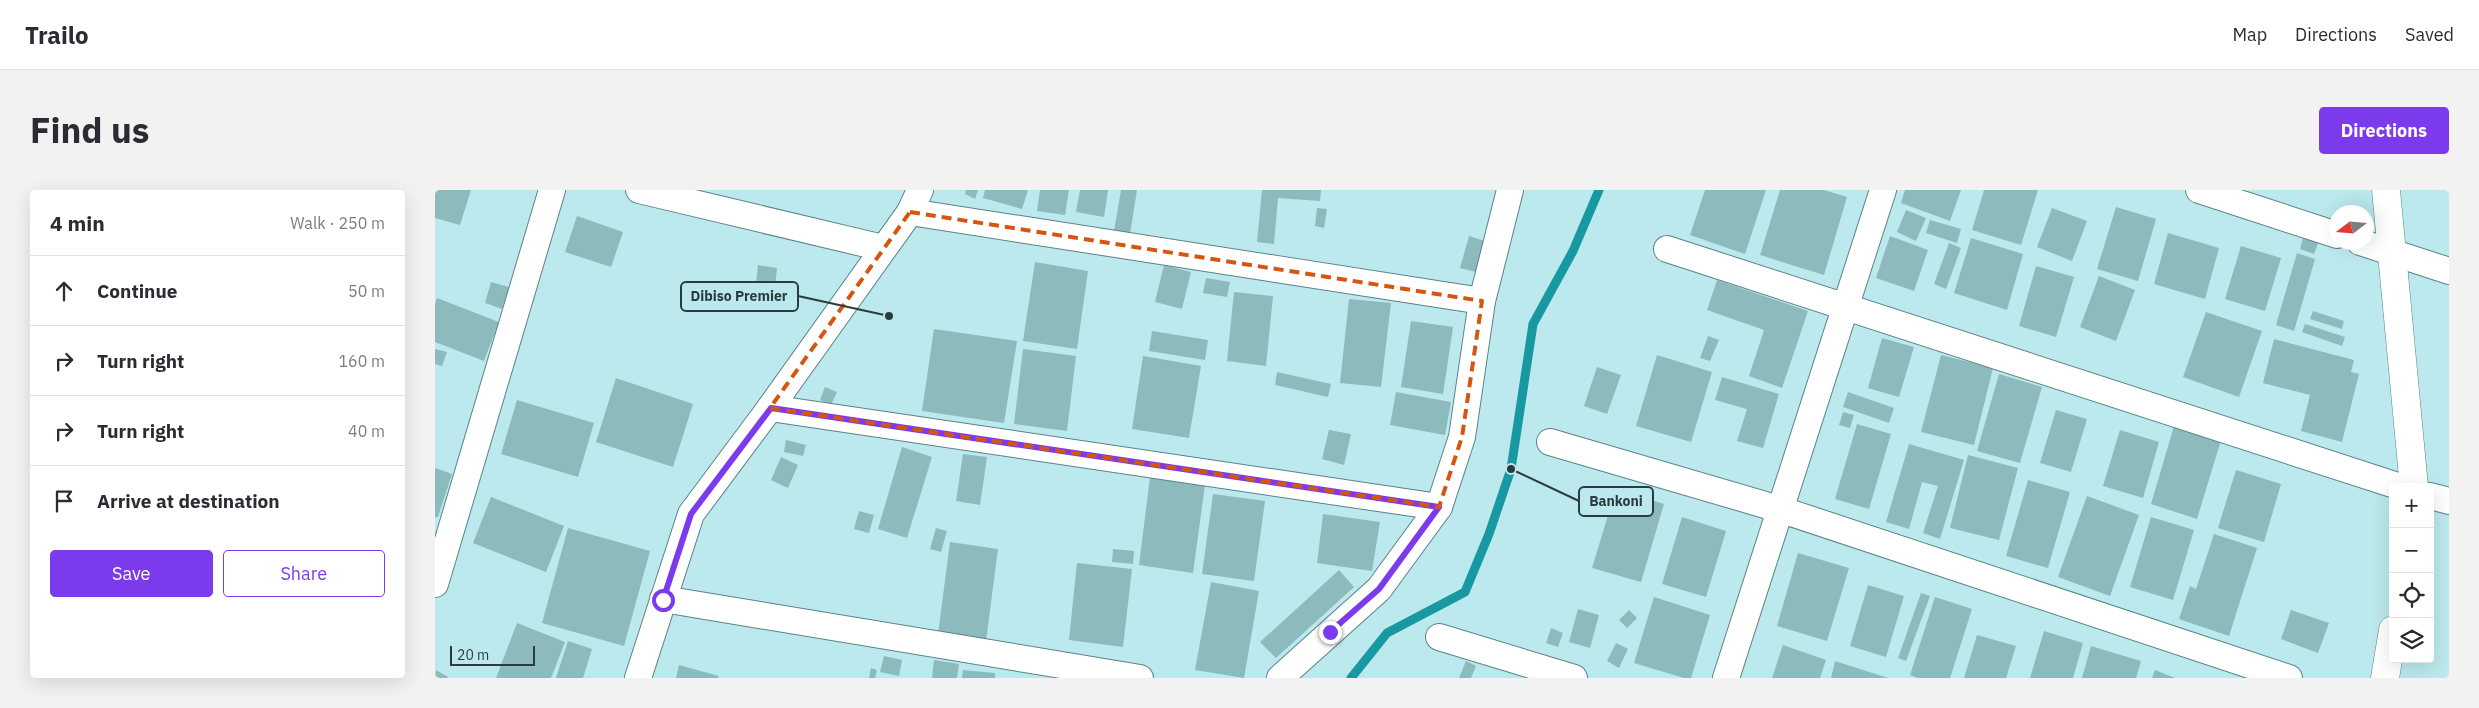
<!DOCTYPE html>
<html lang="en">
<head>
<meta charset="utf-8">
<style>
  body { margin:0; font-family:"IBM Plex Sans",sans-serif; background:#f2f2f3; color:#2b2b33 }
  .controls { position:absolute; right:15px; bottom:15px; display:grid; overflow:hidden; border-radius:5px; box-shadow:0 5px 20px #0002 }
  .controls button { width:45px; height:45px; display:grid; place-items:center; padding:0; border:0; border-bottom:1px solid #e1e1e2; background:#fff; color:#2b2b33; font:25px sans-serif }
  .compass { position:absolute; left:1894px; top:15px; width:45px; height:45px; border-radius:50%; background:#fff; box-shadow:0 5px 20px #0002; rotate:254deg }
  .scale { position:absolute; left:15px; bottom:12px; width:85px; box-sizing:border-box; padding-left:5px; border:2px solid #2a3c3e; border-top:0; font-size:14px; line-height:18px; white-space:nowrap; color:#2a3c3e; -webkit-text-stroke:4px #bce9ed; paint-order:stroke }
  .stop { position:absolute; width:15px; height:15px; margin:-11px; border:4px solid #7c3aed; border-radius:50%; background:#fff }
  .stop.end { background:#7c3aed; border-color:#fff; box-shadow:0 1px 5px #0008 }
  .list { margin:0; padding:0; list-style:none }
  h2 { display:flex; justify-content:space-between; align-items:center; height:65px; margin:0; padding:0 20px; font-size:21px }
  h2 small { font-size:16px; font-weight:400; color:#7c7c81 }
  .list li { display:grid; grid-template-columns:32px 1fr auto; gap:15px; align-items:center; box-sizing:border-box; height:70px; padding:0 20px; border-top:1px solid #e1e1e2 }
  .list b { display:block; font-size:19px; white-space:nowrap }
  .list em { font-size:16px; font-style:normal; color:#7c7c81 }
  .actions { display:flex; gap:10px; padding:15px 20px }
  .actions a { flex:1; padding:11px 0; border:1px solid #7c3aed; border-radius:5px; text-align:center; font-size:18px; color:#7c3aed }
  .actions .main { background:#7c3aed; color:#fff }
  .icon { flex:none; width:28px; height:28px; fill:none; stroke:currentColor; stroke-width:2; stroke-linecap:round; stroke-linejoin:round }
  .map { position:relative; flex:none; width:2014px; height:488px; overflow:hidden; border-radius:5px }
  header { display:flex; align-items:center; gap:30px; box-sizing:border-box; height:70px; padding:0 25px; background:#fff; border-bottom:1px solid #e1e1e2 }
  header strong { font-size:24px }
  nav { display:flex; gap:28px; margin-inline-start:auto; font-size:18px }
  .intro { display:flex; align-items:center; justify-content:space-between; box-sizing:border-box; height:120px; padding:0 30px }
  h1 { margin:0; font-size:35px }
  .button { padding:12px 22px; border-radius:5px; background:#7c3aed; color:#fff; font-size:18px; font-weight:700 }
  main { display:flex; gap:30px; padding:0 30px }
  aside { flex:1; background:#fff; border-radius:5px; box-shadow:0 5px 20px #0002 }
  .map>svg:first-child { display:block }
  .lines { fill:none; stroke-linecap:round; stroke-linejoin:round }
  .stream { stroke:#1898a1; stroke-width:9 }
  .building { fill:#8dbabd }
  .minor-casing { stroke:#598387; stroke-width:28 }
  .tertiary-casing { stroke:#598387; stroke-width:29 }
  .minor { stroke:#fff; stroke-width:26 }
  .tertiary { stroke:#fff; stroke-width:28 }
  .route { stroke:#7c3aed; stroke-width:6 }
  .marked { fill:none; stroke:#d55611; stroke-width:4; stroke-dasharray:10 6; stroke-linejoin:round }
  .leader { fill:none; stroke:#2a3c3e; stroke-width:2 }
  .callout-dot { fill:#2a3c3e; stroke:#bce9ed; stroke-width:2 }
  .callout { fill:#bce9ed; stroke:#2a3c3e; stroke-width:2 }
  .callout-label { font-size:14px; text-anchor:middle; font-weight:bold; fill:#2a3c3e }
</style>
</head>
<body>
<header>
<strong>Trailo</strong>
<nav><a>Map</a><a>Directions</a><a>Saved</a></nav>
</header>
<div class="intro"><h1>Find us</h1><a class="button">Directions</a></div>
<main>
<aside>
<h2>4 min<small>Walk · 250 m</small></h2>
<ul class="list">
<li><svg class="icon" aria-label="ahead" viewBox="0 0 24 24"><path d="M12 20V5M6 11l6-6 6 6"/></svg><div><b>Continue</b></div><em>50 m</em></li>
<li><svg class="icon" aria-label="right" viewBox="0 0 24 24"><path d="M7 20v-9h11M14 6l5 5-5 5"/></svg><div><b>Turn right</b></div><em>160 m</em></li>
<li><svg class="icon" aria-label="right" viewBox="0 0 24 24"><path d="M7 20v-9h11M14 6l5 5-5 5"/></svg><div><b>Turn right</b></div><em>40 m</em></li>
<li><svg class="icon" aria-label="arrive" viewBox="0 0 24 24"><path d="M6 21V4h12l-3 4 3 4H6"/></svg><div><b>Arrive at destination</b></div></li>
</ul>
<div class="actions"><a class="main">Save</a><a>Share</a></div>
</aside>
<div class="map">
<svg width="2014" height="488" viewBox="0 0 2014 488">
  <rect width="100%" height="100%" fill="#bce9ed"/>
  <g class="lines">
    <path class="stream" d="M916,488L952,443L1030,402L1054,344L1076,279L1098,134L1138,61L1164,0"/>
  </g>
  <g class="building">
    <path d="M0,0H36L25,35L0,28Z"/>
    <path d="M531,0H543L540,9L530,4Z"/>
    <path d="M550,0H593L587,19L548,8Z"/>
    <path d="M605,0H634L630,25L602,21Z"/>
    <path d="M645,0H673L669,27L641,22Z"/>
    <path d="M686,0H702L695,44L679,41Z"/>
    <path d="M827,0H886L885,11L843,8L839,54L822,52Z"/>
    <path d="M1270,0H1331L1310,64L1255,45Z"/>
    <path d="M1345,0H1389L1412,7L1389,85L1325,65Z"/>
    <path d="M1470,0H1526L1515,31L1466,13Z"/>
    <path d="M1549,0H1603L1586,55L1537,40Z"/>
    <path d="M1681,17L1721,29L1703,91L1662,79Z"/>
    <path d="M882,18L892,19L889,38L880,36Z"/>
    <path d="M1617,18L1652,31L1637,71L1602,57Z"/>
    <path d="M1471,20L1491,28L1481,51L1462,42Z"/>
    <path d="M142,26L188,42L176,77L130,62Z"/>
    <path d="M1495,30L1526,39L1522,53L1491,43Z"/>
    <path d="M1733,43L1784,58L1770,109L1719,94Z"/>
    <path d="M1034,46L1050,51L1041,82L1025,78Z"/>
    <path d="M1455,46L1493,60L1479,101L1441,88Z"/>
    <path d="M1536,48L1588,64L1572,120L1519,103Z"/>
    <path d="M1868,48L1883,53L1879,64L1865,59Z"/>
    <path d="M1514,53L1526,58L1511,99L1499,94Z"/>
    <path d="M1806,56L1846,68L1830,121L1790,109Z"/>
    <path d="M1862,63L1880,69L1859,141L1841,135Z"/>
    <path d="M600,72L653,81L642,159L588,151Z"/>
    <path d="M323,75L342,78L339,107L320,104Z"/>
    <path d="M729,75L756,82L747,119L720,112Z"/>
    <path d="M1601,76L1639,87L1621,147L1584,136Z"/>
    <path d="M1664,86L1700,100L1681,151L1645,137Z"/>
    <path d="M771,88L795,92L792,107L768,103Z"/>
    <path d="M1282,90L1373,121L1347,198L1314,186L1329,140L1272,120Z"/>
    <path d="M56,92L74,97L67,119L50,113Z"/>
    <path d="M799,102L838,106L831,176L792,171Z"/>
    <path d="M2,108L64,132L49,171L0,152V114Z"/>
    <path d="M914,109L956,113L946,197L905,193Z"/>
    <path d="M1878,121L1909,131L1907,139L1875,129Z"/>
    <path d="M1771,122L1827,141L1804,207L1748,187Z"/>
    <path d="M976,131L1018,137L1008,204L966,197Z"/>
    <path d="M1870,134L1910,147L1907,156L1867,142Z"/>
    <path d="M499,139L582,151L569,233L487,221Z"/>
    <path d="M717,141L773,150L770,170L714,161Z"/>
    <path d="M1273,146L1284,150L1275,171L1265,168Z"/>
    <path d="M1447,148L1479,157L1464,207L1433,198Z"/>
    <path d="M1839,149L1919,170L1916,182L1924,184L1907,252L1866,241L1875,205L1828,193Z"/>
    <path d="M0,159L12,162L7,176L0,174Z"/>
    <path d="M588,159L641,166L632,241L579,234Z"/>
    <path d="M1222,165L1277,182L1256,252L1201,236Z"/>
    <path d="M1506,165L1558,178L1539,255L1486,242Z"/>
    <path d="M708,166L766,176L754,248L697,239Z"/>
    <path d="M1162,177L1186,185L1172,224L1149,216Z"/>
    <path d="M842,182L896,194L893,207L840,195Z"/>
    <path d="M1564,184L1607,197L1585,273L1542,261Z"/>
    <path d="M1287,187L1344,204L1328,258L1302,251L1312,219L1280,210Z"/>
    <path d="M181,188L258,214L238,277L161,252Z"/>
    <path d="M390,197L402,202L396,215L385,210Z"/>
    <path d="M961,202L1016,212L1010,245L955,235Z"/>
    <path d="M1413,202L1459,218L1454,233L1408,217Z"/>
    <path d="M82,210L159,233L143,287L66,264Z"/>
    <path d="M1621,220L1652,229L1636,282L1605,273Z"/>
    <path d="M1408,222L1419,225L1415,238L1404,235Z"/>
    <path d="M1422,234L1456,244L1434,319L1400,309Z"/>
    <path d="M1739,236L1786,250L1762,329L1716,314Z"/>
    <path d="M894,240L916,244L909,275L887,269Z"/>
    <path d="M1685,240L1724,252L1708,308L1668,296Z"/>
    <path d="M351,250L371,255L368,266L349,262Z"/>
    <path d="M1474,254L1529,270L1505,349L1488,343L1503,296L1487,292L1474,339L1451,332Z"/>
    <path d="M467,257L497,267L472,348L443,339Z"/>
    <path d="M528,264L552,267L545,315L521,311Z"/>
    <path d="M1533,265L1583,278L1564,350L1515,338Z"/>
    <path d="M346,267L363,275L353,298L336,290Z"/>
    <path d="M0,278L17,284L3,327H0Z"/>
    <path d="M1801,280L1846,294L1829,352L1783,338Z"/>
    <path d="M715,287L770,295L758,383L704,375Z"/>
    <path d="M1593,290L1635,302L1613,378L1571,366Z"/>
    <path d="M1181,299L1229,314L1206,392L1157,378Z"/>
    <path d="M778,304L830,311L819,391L767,384Z"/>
    <path d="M1652,306L1704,325L1675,406L1623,387Z"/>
    <path d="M56,307L129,336L111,382L38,353Z"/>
    <path d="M424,321L439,325L434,343L419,339Z"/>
    <path d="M888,324L945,332L937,381L882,373Z"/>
    <path d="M1247,327L1291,341L1271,407L1227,394Z"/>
    <path d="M1716,327L1759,340L1738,410L1695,397Z"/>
    <path d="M133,338L215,361L189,456L107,433Z"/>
    <path d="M501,338L512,341L506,362L495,359Z"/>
    <path d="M1779,344L1822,358L1794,446L1744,429L1755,396L1761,399Z"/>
    <path d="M515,352L563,359L551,451L503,444Z"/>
    <path d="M678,359L699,361L698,374L677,372Z"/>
    <path d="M1363,363L1414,378L1392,451L1342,436Z"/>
    <path d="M642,373L697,379L688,457L634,450Z"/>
    <path d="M904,380L919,397L841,468L825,452Z"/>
    <path d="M776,392L824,401L809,488L760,480Z"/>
    <path d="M1433,395L1469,406L1451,467L1415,456Z"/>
    <path d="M1486,403L1495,406L1471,471L1463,468Z"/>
    <path d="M1219,407L1275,425L1256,488H1249L1199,473Z"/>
    <path d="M1500,407L1537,419L1515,488H1483L1475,485Z"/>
    <path d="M1143,419L1164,425L1155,458L1134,452Z"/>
    <path d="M1194,420L1202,428L1192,438L1184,430Z"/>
    <path d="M1856,420L1894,433L1883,463L1846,449Z"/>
    <path d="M82,433L130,452L116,488H61Z"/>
    <path d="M1116,438L1128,443L1123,457L1111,453Z"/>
    <path d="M1609,441L1648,453L1638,488H1595Z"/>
    <path d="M1542,445L1581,456L1571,488H1529Z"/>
    <path d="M133,451L157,459L148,488H121Z"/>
    <path d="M1181,453L1193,459L1184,478L1172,471Z"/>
    <path d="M1348,455L1391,470L1385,488H1337Z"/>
    <path d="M1656,456L1706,471L1701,488H1647Z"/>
    <path d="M449,466L467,470L464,486L445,482Z"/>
    <path d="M499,470L524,474L522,488H497Z"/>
    <path d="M1031,471L1041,476L1036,488H1024Z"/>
    <path d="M1400,471L1453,488H1396Z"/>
    <path d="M244,475L284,486L283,488H241Z"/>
    <path d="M436,478L442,480L440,488H434Z"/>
    <path d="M1,480L13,487L12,488H0Z"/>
    <path d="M528,480L560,483V488H527Z"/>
    <path d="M1720,480L1740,488H1717Z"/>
  </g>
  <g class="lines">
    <g class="minor-casing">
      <g id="minor">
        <path d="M204,0L448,58"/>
        <path d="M1764,0L1902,45"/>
        <path d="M475,22L1047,111"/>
        <path d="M1925,52L2014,81"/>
        <path d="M1232,59L1966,297"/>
        <path d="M335,218L1004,317"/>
        <path d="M1115,252L1344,319L1854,488"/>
        <path d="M1995,306L2014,311"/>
        <path d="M0,394L117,0"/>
        <path d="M228,409L705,488"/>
        <path d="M1004,447L1139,488"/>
        <path d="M203,488L256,324L335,218L475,22L485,0"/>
        <path d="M845,488L944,399L1004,317L1027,247L1047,111L1075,0"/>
        <path d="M1291,488L1448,0"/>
      </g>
    </g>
    <g class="tertiary-casing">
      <g id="tertiary">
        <path d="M1951,0L1979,297"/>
        <path d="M1950,488L1958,440"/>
      </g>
    </g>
    <use href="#minor" class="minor"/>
    <use href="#tertiary" class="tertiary"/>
  </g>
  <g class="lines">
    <path class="route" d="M228,410L256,324L336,218L1004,317L944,399L895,442"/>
  </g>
  <path class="marked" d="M475,22L1047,111L1027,247L1004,317L335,218Z"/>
  <path class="leader" d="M454 126L363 106M1076 279L1144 311"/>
  <g class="callout-dot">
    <circle cx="454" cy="126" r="5"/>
    <circle cx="1076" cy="279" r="5"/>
  </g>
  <g class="callout">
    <rect x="246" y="92" width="117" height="29" rx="5"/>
    <rect x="1144" y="297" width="74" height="29" rx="5"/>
  </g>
  <g class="callout-label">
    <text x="304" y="111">Dibiso Premier</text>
    <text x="1181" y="316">Bankoni</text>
  </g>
</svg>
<div class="controls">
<button>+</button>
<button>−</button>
<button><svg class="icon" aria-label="locate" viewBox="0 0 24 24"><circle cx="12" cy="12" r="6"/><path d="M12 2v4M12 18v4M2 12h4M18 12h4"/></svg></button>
<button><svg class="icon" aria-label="layers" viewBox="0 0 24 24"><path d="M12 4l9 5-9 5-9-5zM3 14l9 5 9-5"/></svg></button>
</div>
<svg class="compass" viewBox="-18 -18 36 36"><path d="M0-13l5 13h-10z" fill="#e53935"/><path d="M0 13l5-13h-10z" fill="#7c7c81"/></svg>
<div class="scale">20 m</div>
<div class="stop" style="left:228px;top:410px"></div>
<div class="stop end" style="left:895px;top:442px"></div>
</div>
</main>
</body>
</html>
